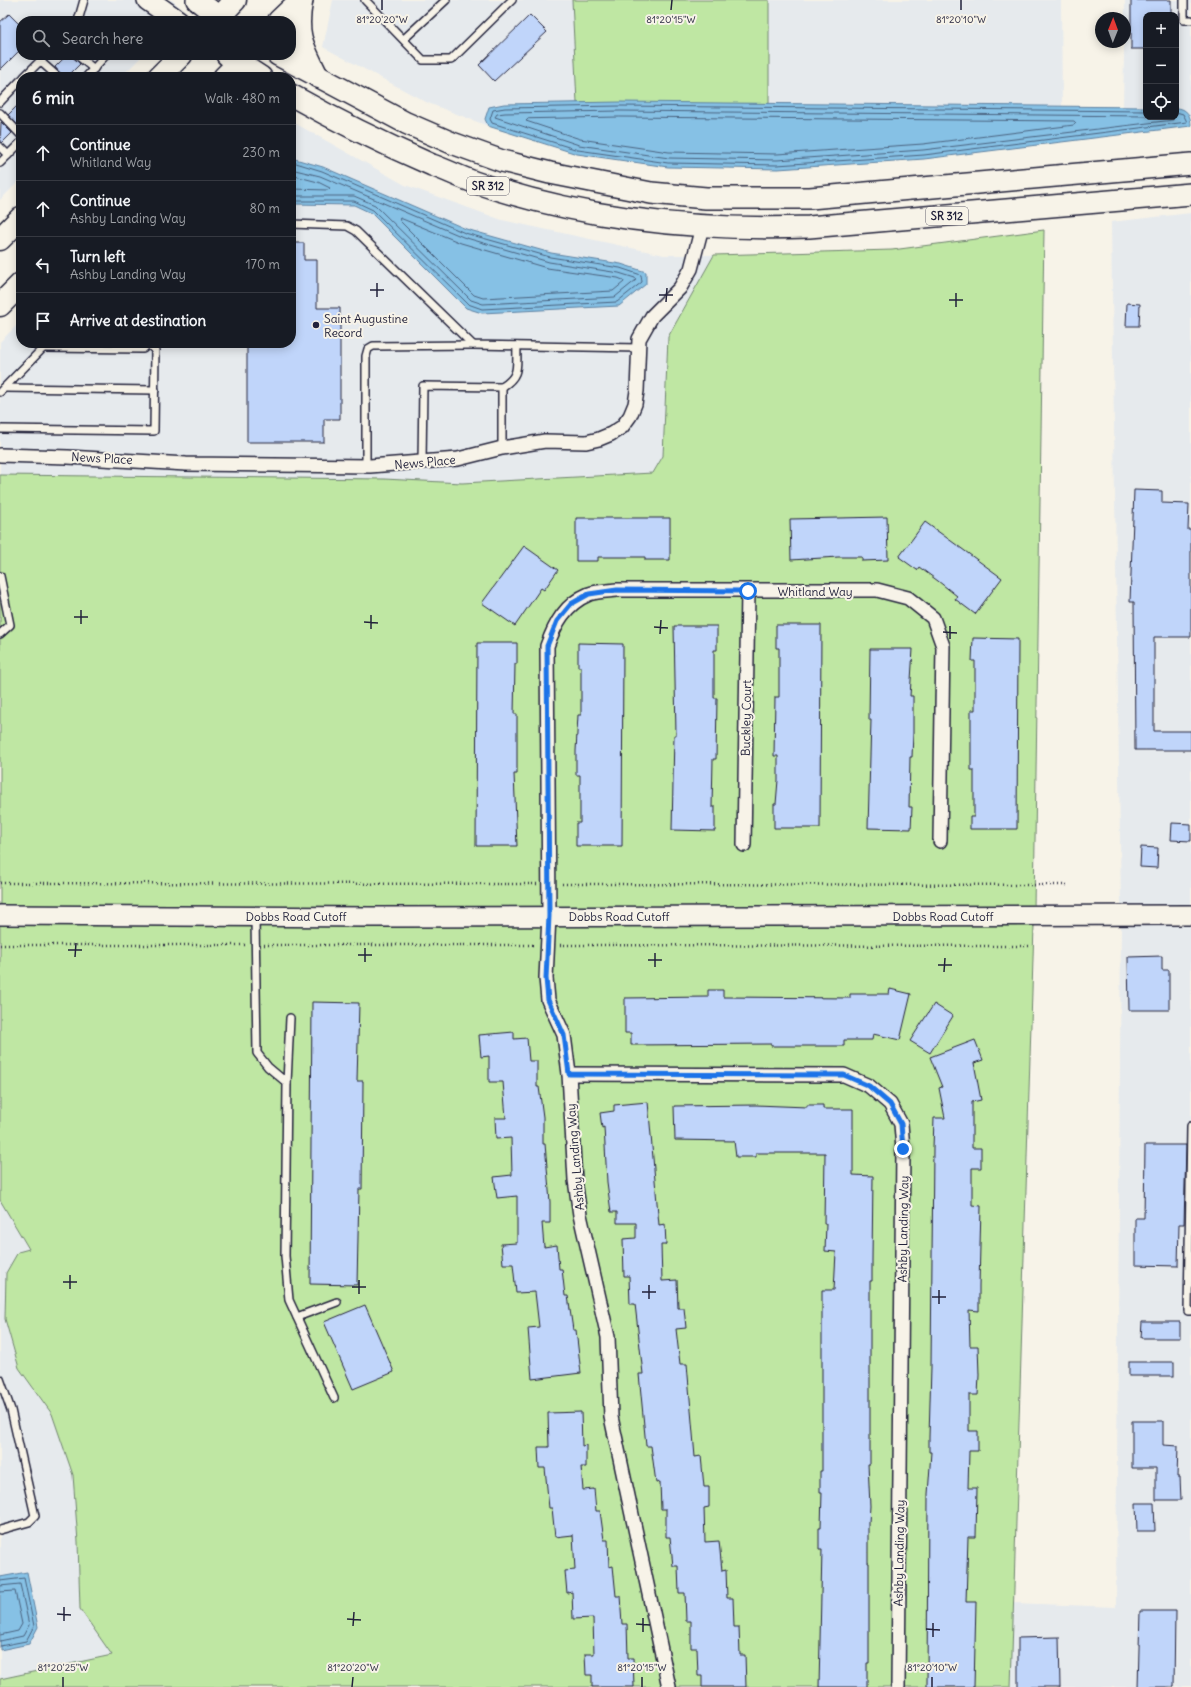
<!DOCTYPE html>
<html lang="en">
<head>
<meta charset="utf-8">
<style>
  body { margin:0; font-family:Delius,sans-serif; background:#242831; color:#f1f3f6 }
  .controls { position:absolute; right:12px; top:12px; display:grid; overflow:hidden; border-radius:8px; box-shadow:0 2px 10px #0003 }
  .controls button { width:36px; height:36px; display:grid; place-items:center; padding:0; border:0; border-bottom:1px solid #363941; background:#171b24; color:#f1f3f6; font:20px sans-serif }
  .compass { position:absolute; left:1095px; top:12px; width:36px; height:36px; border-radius:50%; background:#171b24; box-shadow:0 2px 10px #0003; rotate:1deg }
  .stop { position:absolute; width:12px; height:12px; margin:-9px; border:3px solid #1a73e8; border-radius:50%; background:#fff }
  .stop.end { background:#1a73e8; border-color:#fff; box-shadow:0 1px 4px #0008 }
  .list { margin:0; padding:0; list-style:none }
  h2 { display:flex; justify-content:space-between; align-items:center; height:52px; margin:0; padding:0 16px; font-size:17px }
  h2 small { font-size:13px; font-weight:400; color:#9ea1a6 }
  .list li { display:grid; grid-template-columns:26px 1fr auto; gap:12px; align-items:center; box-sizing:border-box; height:56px; padding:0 16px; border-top:1px solid #363941 }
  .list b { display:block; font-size:15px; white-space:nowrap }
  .list p { margin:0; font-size:13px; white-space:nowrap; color:#9ea1a6 }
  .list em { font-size:13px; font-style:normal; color:#9ea1a6 }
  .icon { flex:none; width:22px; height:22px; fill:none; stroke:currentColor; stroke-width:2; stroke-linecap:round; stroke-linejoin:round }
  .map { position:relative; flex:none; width:1191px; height:1687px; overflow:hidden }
  .search { position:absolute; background:#171b24; box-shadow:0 2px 10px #0003; left:16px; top:16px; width:280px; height:44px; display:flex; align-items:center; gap:10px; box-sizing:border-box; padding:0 14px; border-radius:16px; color:#9ea1a6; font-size:15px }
  .panel { position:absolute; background:#171b24; box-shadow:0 2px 10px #0003; left:16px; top:72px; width:280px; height:276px; border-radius:16px }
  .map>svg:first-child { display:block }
  .built { fill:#e6eaed }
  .green { fill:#bfe7a3; stroke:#70846f }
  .water { fill:#86c1e5; stroke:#5e81a1 }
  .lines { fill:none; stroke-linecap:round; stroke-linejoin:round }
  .shore { stroke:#4a627f; stroke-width:1 }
  .building { fill:#c0d5fa; stroke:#22223b }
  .lane-casing { stroke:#22223b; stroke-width:10 }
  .street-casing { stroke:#22223b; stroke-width:16 }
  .secondary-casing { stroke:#22223b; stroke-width:22 }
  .primary-casing { stroke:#22223b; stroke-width:24 }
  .highway-casing { stroke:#22223b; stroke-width:25 }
  .path { stroke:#22223b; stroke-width:2.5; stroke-dasharray:1 3; stroke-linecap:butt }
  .lane { stroke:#f7f3e8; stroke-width:7 }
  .street { stroke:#f7f3e8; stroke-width:13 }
  .secondary { stroke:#f7f3e8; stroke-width:19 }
  .primary { stroke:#f7f3e8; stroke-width:21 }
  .highway { stroke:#f7f3e8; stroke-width:22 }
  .route { stroke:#1a73e8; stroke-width:5 }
  .ticks { fill:none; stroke:#22223b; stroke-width:1.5 }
  .poi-dot { fill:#22223b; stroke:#f7f3e8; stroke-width:1.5 }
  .labels { text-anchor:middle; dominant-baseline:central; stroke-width:4; stroke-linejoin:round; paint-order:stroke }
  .shield { fill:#f7f3e8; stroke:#62616f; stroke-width:1 }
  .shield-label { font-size:11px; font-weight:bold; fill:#22223b }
  .poi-label { font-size:12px; fill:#22223b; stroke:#f7f3e8; text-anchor:start }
  .street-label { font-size:12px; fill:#22223b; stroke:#f7f3e8 }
  .ticks-label { font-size:10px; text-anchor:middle; fill:#22223b; stroke:#f7f3e8; stroke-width:4; stroke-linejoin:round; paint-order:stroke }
</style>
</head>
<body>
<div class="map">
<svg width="1191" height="1687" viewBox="0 0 1191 1687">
  <rect width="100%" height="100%" fill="#f7f3e8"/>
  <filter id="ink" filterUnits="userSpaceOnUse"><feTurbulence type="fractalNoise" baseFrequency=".025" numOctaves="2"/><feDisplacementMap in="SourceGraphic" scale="8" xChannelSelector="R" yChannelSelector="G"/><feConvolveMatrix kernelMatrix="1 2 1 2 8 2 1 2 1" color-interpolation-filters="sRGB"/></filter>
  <g filter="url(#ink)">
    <g class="built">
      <path d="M0,0H172L185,12L177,21H21V55H143L121,77H21V179L0,200Z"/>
      <path d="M333,0H572L577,103L504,104L485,119L488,126L428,103L323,47Z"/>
      <path d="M769,0H1061L1062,106L769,104Z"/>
      <path d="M1125,0H1191V120L1187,111L1176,108V15H1146V107H1123Z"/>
      <path d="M291,121L405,185L502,220L664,255H714L668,337L663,456L653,473L462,483L384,479L0,475V342L21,321V343H291V204L354,205L371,213L466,308L646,284V272L621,264L551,253L466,229L323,167L295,159L291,160Z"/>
      <path d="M1191,213V907L1121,908L1111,222Z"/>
      <path d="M1121,924H1191V1687H1011L1013,1603L1116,1607Z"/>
      <path d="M0,1200L29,1249L6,1273L5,1319L19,1368L52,1414L73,1475L78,1542L80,1609L112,1655L0,1679V1650L29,1644L27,1572L0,1577Z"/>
    </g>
    <g class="green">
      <path d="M572,0H769V104L577,103Z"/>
      <path d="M1044,230L1034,908L0,907V475L384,479L462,483L653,473L663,456L668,337L714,255L892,250Z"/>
      <path d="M0,923L1034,925L1011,1687H0V1679L112,1655L80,1609L78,1542L73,1475L52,1414L19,1368L5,1319L6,1273L18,1252L29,1249L0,1200Z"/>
    </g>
    <g class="water">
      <path d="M620,102L1146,107V117H1176V108C1187,108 1191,116 1191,126L924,159L778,169L668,167L577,154L488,126L485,119L489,107L504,104Z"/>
      <path d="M295,159L323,167L466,229L551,253L621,264L646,272V284L619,306L482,313L466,308L371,213L354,205L292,204L291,160Z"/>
      <path d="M27,1572L38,1627L29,1644L0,1650V1577Z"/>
    </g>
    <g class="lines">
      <g class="shore">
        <path d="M1146,111L620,106L505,108L493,110L490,119L492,123L578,150L668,163L777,165L924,155L1187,122L1183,114L1176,112"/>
        <path d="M1146,116L620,111L505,113L497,114L495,117L579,145L669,158L777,160L923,150L1173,120L1174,117"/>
        <path d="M620,117L1074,121L1076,123L1074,125L923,144L777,154L669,152L580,139L526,121L528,119Z"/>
        <path d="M291,164L296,163L322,171L465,233L550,257L620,268L641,275L642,282L617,302L482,309L468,304L373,210L354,201H291"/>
        <path d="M291,169L320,176L463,237L549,262L619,273L635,278L636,280L615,297L483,304L471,300L375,205L354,196H291"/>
        <path d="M291,175L318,182L330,188L328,190L291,189"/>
        <path d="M400,218L461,243L547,268L618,278L623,280L624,282L613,291L483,298L474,295L400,221Z"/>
        <path d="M0,1581L24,1578L34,1626L26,1641L0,1646"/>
        <path d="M0,1586L20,1584L29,1625L23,1636L0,1641"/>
        <path d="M0,1592L15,1591L22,1624L18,1631L0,1635"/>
      </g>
    </g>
    <g class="building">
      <path d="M1131,0H1171V15H1146V49H1131Z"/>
      <path d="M9,14L21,26V49L0,70V22Z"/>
      <path d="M530,15L547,32L494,81L479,65Z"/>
      <path d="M67,55H72L80,64L67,77H63L55,67Z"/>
      <path d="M21,102V124L19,126L8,115Z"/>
      <path d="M1,122L12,133L2,143L0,142Z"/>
      <path d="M291,243H304V260H317V308H340V419H324V442H247V343H291Z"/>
      <path d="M1127,303L1140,304L1139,326H1126Z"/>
      <path d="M1134,490L1162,491V503L1189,504L1188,530H1191V637H1154V731H1191V750H1135L1134,602H1130Z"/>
      <path d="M887,517L888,560L862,561V557H838L791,560L790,519Z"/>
      <path d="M576,518H670V560H645V557H598V561H576Z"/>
      <path d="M925,522L1002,578L975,614L955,599L957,596L938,581L919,567L917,570L899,557Z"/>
      <path d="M524,546L558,570L544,590L541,588L515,626L482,603Z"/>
      <path d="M776,625H821L820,828H774V804H776L778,780V756H774L775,697H779V648H776Z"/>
      <path d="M674,626H717V650H714V698H717L716,759H713L712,807H715V831L672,830L674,735H676Z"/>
      <path d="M973,638L1018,639L1017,829H970V817H974V770H971V710H975V661H972Z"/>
      <path d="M477,643H517V664H515L514,714H517V774H514L517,846H476Z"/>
      <path d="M578,643L623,644L622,846H576V823H580V775H576V751L578,715H581V667H578Z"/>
      <path d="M870,649H913L910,696H913V733L912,757H910L909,807H912L911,829L868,828L871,720H869Z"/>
      <path d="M1172,823L1191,824V841L1171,840Z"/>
      <path d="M1141,847L1158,848L1157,868L1140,867Z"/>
      <path d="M1162,956V970H1169V1010H1129L1128,957Z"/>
      <path d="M890,989L911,994L900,1040L873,1034L872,1040H844V1046H771V1044L631,1045V1033H625V998L708,997V990H723V997L850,998V994H889Z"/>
      <path d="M312,1002L359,1003L357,1081H363L362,1189H359L357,1285L310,1284Z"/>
      <path d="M934,1004L953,1016L930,1053L910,1041Z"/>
      <path d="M514,1032V1039L527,1038L529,1061H537V1087H539L543,1117V1144H545L550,1202V1223H542L544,1247L557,1245L559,1269H562L565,1296H568L573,1330H576L581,1373L532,1379L528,1328L539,1327L535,1292L516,1293L513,1264H503L501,1244L517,1243V1196L497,1198L494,1177L512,1175L511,1138L496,1139L495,1118H506L503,1082H489V1056L481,1057L479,1035Z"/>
      <path d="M975,1040L983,1060L974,1063L981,1100L972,1102V1148H981V1168H972V1205L981,1206L979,1286V1311L969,1310L970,1346H978L979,1375L978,1395H969V1431H978V1451H969L968,1488H977L976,1537H968L966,1602H976L974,1687H927L928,1494L931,1452H929V1437L931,1367L933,1148L934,1118H945L939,1088L942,1087L930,1057Z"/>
      <path d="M648,1102L659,1225L665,1224L666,1245H661L662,1281L677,1280L678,1308H684L686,1328L676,1329L680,1364H687L695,1457L701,1456L704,1487H709V1507L704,1508L705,1542L719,1541L722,1571L726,1570L727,1598H733L734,1627H739L740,1655H745L746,1687H702V1676H698L697,1648H691V1621H686L685,1593H679L678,1566H673L670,1537H666V1509H661L660,1482L656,1483L651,1446H646L639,1374H643L635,1304H630L629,1276H624L623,1239L636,1238V1223H617V1212H611L607,1182L604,1127L602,1128L600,1113L614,1111V1105Z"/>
      <path d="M756,1105L807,1107V1105H823V1109H853V1175L873,1176L872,1260V1281H870V1464H868L870,1506L869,1522L868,1521V1563H869V1663H867V1687H819L822,1549H819V1528H821L822,1492H820V1471H822V1290H834L836,1252L825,1251L826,1224H824L825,1153H756V1157H736L734,1141L675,1140L674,1106Z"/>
      <path d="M1145,1145H1186L1184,1224H1179L1178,1266L1135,1265V1218H1144Z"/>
      <path d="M365,1305L394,1372L353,1389L324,1322Z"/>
      <path d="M1142,1322H1180V1338H1141Z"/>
      <rect x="1129" y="1362" width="45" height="14"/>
      <path d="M581,1412L582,1446L586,1445V1467H581L583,1490L594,1489L596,1511H600L604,1540H608L609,1567L613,1566L616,1596H620L622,1624H627L628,1658H633L634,1687H592V1675H586L585,1654H594L593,1618L573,1619L572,1592L567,1593L565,1571L575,1570L573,1535L555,1537L552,1508H549L545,1468H539L538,1447H549L548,1413Z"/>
      <path d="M1132,1421H1163V1445L1178,1446L1177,1477H1180L1181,1500H1156V1468H1132Z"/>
      <path d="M1136,1503H1154L1155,1531H1137Z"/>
      <path d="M1140,1611H1175L1174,1687H1138Z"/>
      <path d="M1059,1637L1060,1687H1018V1638Z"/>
    </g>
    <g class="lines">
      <g class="lane-casing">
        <g id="lane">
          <path d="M365,0L423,60H451L512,0"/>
          <path d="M1184,0V20H1191"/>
          <path d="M78,21L84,0"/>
          <path d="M404,39L446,0"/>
          <path d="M77,55L94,69"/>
          <path d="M40,61L58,77"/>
          <path d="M24,77L46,55"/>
          <path d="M86,77L106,55"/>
          <path d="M0,102L21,80"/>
          <path d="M0,113L21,135"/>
          <path d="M0,147L8,155"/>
          <path d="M0,163L21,142"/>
          <path d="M291,224L347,226L356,231L473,345L638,348"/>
          <path d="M44,348L143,349L148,344"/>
          <path d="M502,387C521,375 516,366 517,346"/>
          <path d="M4,388L155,390"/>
          <path d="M0,392L46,345"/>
          <path d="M0,429L154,431L155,350L147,343"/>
          <path d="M422,463L423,386L502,387V448"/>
          <path d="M366,466V356L368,349L373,346L473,345"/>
          <path d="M0,576L10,625L0,634"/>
          <path d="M255,918L257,1053L268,1067L287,1083L285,1256L289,1300L334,1398"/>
          <path d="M287,1083L290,1018"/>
          <path d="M1191,1126L1188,1311H1191"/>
          <path d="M297,1317L337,1302"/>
          <path d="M0,1379L11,1410L35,1516L29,1522L0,1530"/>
        </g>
      </g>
      <g class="street-casing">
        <g id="street">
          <path d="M0,455L68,457L186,464L370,466L458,459L502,448L545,441L586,442L599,439L611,434L622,427L630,416L635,404L637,391L639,339L652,316L680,288L691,269L702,227"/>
          <path d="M744,845L748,591"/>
          <path d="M569,1074L844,1075L869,1086L890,1104L901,1124L903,1149L898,1687"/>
          <path d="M669,1687L611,1417L608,1337L580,1215L575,1180L569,1074L564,1035L548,1000L546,978L549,916L547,646C555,624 565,604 589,594C597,591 608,591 617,590H877L908,598L933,618L943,646L940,841"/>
        </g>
      </g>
      <g class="secondary-casing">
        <path id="secondary" d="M0,915L371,917L1191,915"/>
      </g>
      <g class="primary-casing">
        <g id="primary">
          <path d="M148,0L178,21"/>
          <path d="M197,0L224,21"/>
          <path d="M302,0C295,35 303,46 318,77"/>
          <path d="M227,55L261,77"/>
          <path d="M278,55L406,123L452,143L502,161L550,173L651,193L706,198H810L1191,164"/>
          <path d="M224,77L246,55"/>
          <path d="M291,95C337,121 384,144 432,165C446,170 460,177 474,182C582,219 696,231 809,227L1191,194"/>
        </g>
      </g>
      <g class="highway-casing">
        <g id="highway">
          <path d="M219,17L235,0"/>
          <path d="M279,21L301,0"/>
          <path d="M159,77L181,55"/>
          <path d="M0,239L21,218"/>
          <path d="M0,305L21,284"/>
        </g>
      </g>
      <g class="path">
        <path d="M0,883L537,884"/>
        <path d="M562,884L1067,885"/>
        <path d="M0,945H245"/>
        <path d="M264,945H535"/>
        <path d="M560,945L1029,946"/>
      </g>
      <use href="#lane" class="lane"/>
      <use href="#street" class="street"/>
      <use href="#secondary" class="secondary"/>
      <use href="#primary" class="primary"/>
      <use href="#highway" class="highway"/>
    </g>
  </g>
  <g class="lines" filter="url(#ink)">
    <path class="route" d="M748,591L617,590L589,594L571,604L557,621L547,646L549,916L546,978L548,1000L564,1035L569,1074L844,1075L869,1086L890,1104L901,1124L903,1149"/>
  </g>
  <path class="ticks" d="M382,10V0M671,10L672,0M961,10V0M370,290H384M659,295H673M377,297V283M949,300H963M666,302L667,288M956,307V293M74,617H88M364,622L378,623M81,624V610M654,627L668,628M371,629V615M943,632L957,633M660,634L661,620M950,639V626M68,950H82M358,955H372M75,957L76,943M648,960H662M365,962V948M938,965H952M655,967V953M944,972L945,958M63,1282H77M352,1287H366M70,1289V1275M642,1292H656M359,1294V1280M932,1297H946M649,1299V1285M939,1304V1290M57,1614L71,1615M347,1619L361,1620M64,1621V1607M636,1624L650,1625M353,1626L354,1612M926,1629L940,1630M643,1632V1618M933,1637V1623M63,1687V1677M352,1687L353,1677M642,1687V1677M932,1687V1677"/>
  <circle class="poi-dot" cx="316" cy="325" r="4"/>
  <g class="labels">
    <g class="shield">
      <rect x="467" y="177" width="42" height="18" rx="3"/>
      <rect x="926" y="207" width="42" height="18" rx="3"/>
    </g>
    <g class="shield-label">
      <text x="488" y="186">SR 312</text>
      <text x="947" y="216">SR 312</text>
    </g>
    <g class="poi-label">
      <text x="324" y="318">Saint Augustine<tspan x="324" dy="14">Record</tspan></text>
    </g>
    <g class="street-label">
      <text transform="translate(102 458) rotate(3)">News Place</text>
      <text transform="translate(425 462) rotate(-5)">News Place</text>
      <text x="815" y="591">Whitland Way</text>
      <text transform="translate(746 718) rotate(-89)">Buckley Court</text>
      <text x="296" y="916">Dobbs Road Cutoff</text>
      <text x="619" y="916">Dobbs Road Cutoff</text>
      <text x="943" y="916">Dobbs Road Cutoff</text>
      <text transform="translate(575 1157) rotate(-95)">Ashby Landing Way</text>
      <text transform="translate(903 1229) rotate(-89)">Ashby Landing Way</text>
      <text transform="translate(899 1553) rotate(-89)">Ashby Landing Way</text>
    </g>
  </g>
  <g class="ticks-label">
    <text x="382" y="23">81°20'20"W</text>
    <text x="671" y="23">81°20'15"W</text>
    <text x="961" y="23">81°20'10"W</text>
    <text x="63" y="1671">81°20'25"W</text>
    <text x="353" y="1671">81°20'20"W</text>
    <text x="642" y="1671">81°20'15"W</text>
    <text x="932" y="1671">81°20'10"W</text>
  </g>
</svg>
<div class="controls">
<button>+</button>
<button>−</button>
<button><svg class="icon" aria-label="locate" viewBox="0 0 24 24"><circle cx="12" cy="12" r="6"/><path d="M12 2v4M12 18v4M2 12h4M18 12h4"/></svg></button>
</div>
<svg class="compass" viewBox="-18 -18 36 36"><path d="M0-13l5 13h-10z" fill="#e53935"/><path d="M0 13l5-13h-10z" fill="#9ea1a6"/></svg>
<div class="stop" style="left:748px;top:591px"></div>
<div class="stop end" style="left:903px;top:1149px"></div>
<div class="search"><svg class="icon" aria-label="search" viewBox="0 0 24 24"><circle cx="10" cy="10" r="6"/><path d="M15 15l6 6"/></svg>Search here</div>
<section class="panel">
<h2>6 min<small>Walk · 480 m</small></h2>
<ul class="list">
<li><svg class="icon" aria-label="ahead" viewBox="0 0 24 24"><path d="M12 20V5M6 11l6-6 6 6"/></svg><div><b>Continue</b><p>Whitland Way</p></div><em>230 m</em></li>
<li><svg class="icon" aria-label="ahead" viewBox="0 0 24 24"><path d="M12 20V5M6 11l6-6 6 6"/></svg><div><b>Continue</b><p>Ashby Landing Way</p></div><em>80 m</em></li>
<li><svg class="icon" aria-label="left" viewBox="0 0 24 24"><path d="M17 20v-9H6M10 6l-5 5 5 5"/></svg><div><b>Turn left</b><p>Ashby Landing Way</p></div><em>170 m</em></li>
<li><svg class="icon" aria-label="arrive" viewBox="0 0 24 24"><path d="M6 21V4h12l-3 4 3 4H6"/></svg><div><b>Arrive at destination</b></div></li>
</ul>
</section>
</div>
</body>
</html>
